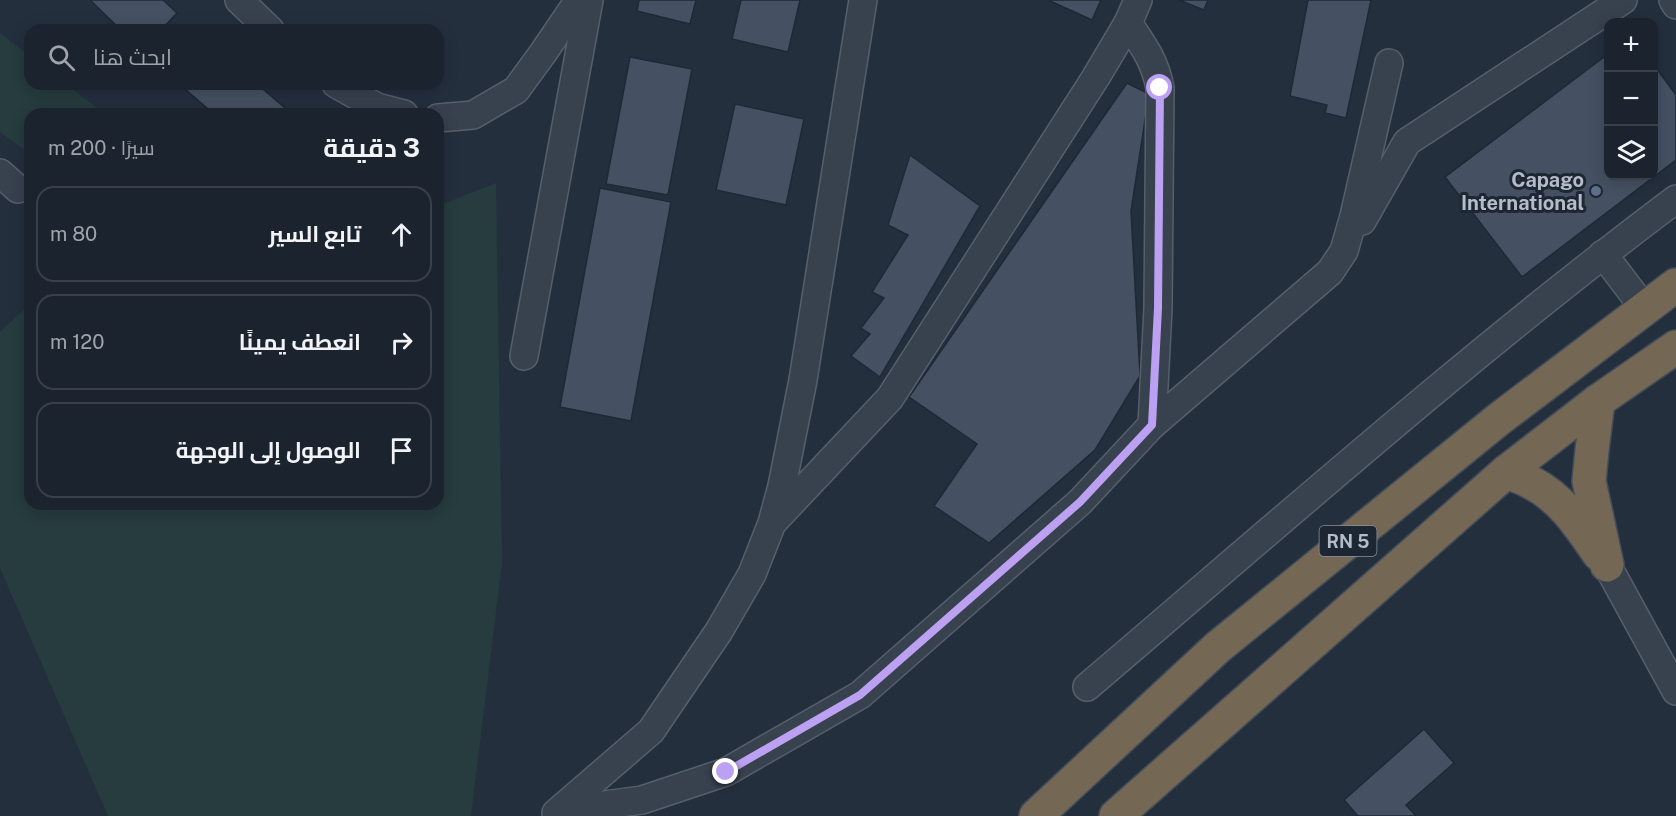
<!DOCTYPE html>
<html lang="ar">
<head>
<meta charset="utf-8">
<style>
  body { margin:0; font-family:"Public Sans",Cairo,sans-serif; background:#242b36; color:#f1f3f6; direction:rtl }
  .controls { position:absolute; right:18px; top:18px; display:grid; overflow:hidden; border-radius:12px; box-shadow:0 3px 15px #0003 }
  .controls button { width:54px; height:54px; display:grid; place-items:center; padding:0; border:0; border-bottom:2px solid #39404a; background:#1b232e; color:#f1f3f6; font:30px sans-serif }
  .stop { position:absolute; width:18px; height:18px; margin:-14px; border:4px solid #bca0f2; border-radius:50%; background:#fff }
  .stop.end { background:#bca0f2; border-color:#fff; box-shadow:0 2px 6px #0008 }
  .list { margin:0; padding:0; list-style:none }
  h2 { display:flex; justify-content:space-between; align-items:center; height:78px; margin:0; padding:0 24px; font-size:26px }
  h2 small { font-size:20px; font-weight:400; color:#a0a4aa }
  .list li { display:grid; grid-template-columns:39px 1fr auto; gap:18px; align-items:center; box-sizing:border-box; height:96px; margin:0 12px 12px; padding:0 12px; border:2px solid #39404a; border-radius:18px }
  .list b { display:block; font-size:22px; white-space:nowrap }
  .list em { font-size:20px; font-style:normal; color:#a0a4aa }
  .icon { flex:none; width:33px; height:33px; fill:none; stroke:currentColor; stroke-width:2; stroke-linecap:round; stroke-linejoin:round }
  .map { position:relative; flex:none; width:1676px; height:816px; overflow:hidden; direction:ltr }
  .search { position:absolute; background:#1b232e; box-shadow:0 3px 15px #0003; left:24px; top:24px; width:420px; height:66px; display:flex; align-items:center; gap:15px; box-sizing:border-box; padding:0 21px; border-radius:18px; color:#a0a4aa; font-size:22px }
  .panel { position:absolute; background:#1b232e; box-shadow:0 3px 15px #0003; left:24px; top:108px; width:420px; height:402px; border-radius:18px; direction:rtl }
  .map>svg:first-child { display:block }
  .green { fill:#263c3f }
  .building { fill:#455162; stroke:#1f2835; stroke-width:1.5 }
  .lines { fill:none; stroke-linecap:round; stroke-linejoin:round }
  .street-casing { stroke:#565f6c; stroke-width:30 }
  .highway-casing { stroke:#434c59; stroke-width:36 }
  .street { stroke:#38414e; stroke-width:27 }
  .highway { stroke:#746855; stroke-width:33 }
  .route { stroke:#bca0f2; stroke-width:8 }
  .service-dot { fill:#5c6f8a; stroke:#1d2633; stroke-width:2 }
  .labels { text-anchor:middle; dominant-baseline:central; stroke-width:6; stroke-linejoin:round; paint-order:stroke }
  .shield { fill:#1d2633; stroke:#878f9c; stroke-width:1.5 }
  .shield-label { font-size:18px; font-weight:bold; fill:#b4bcc9 }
  .poi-label { font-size:20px; font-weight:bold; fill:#b4bcc9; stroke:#1d2633; text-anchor:end }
</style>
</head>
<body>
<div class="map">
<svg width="1676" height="816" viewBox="0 0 1676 816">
  <rect width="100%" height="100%" fill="#242f3e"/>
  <g class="green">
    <path d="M0,33L30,56V84H66L104,114H30V154L0,132Z"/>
    <path d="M496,183L502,563L471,816H108L0,568V332L30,304V504H438V206Z"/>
  </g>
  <g class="building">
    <path d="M90,0H163L177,13L161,30H121Z"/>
    <path d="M639,0H696L690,24L637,11Z"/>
    <path d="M741,0H800L788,52L732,39Z"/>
    <path d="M1048,0H1101L1092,20Z"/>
    <path d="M1179,0H1208L1204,10Z"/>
    <path d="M1308,0H1371L1346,118L1325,113L1327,105L1290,96Z"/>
    <path d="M1608,54V176H1654V65L1676,95V160L1522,277L1445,177Z"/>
    <path d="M630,57L692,69L668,195L606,184Z"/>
    <path d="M1127,83L1149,94L1131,211L1140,376L1095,450L989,543L934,506L977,444L909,397Z"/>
    <path d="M179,84H257L292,114H214Z"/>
    <path d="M735,104L804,119L786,205L716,190Z"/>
    <path d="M910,155L980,206L880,377L851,356L870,334L861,328L884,298L872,292L908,235L888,225Z"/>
    <path d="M600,188L671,202L631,421L560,407Z"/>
    <path d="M1424,729L1454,763L1406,805L1416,816H1358L1344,800Z"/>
  </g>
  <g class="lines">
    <g class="street-casing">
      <g id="street">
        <path d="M239,0L270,30"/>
        <path d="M1673,0L1676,5"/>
        <path d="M1128,23C1143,45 1155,61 1160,88L1158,308L1152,425"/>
        <path d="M336,84L377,107L404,114"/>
        <path d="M438,118L473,115L516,90L543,53L579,0"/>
        <path d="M0,173L18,189"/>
        <path d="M1362,221L1407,142L1623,0"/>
        <path d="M1603,254L1644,308"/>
        <path d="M524,356L589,0"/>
        <path d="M775,520L890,398L1096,77L1128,23L1138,0"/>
        <path d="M1607,565L1676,691"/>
        <path d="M1087,687C1281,522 1472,352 1676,199"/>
        <path d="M559,811L642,800L726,772L860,695L1080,502L1152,425L1330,272L1344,251L1354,216L1389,63"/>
        <path d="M556,813L651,731L719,631L752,574L772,523L782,486L803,380L863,0"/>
      </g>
    </g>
    <g class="highway-casing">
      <g id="highway">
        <path d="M1598,401L1592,450L1589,481L1607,565"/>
        <path d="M1506,472C1515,475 1524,478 1532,483C1562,498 1581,528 1599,554"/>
        <path d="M1036,816L1218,647L1499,419L1676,285"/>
        <path d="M1116,816L1506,472L1598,401L1676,347"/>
      </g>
    </g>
    <use href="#street" class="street"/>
    <use href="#highway" class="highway"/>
  </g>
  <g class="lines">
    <path class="route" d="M726,772L860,695L1080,502L1152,425L1158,308L1160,88"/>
  </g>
  <circle class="service-dot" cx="1596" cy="191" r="6"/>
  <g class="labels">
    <rect class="shield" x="1319.5" y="526" width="57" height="30" rx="4.5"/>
    <g class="shield-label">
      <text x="1348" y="541">RN 5</text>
    </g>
    <g class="poi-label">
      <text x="1584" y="180">Capago<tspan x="1584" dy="23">International</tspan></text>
    </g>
  </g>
</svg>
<div class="controls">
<button>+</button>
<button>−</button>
<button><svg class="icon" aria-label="layers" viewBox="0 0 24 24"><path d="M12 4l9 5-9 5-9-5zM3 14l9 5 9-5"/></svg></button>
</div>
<div class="stop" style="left:1160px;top:88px"></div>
<div class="stop end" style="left:726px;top:772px"></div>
<div class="search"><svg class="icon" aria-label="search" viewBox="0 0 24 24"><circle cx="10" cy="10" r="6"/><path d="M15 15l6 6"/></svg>ابحث هنا</div>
<section class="panel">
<h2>3 دقيقة<small>سيرًا · 200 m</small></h2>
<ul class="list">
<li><svg class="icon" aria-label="ahead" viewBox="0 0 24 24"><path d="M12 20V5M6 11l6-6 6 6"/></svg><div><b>تابع السير</b></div><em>80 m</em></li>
<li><svg class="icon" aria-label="right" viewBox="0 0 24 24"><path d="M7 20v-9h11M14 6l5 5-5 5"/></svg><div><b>انعطف يمينًا</b></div><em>120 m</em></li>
<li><svg class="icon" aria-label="arrive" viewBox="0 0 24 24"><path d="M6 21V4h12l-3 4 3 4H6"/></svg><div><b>الوصول إلى الوجهة</b></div></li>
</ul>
</section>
</div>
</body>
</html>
